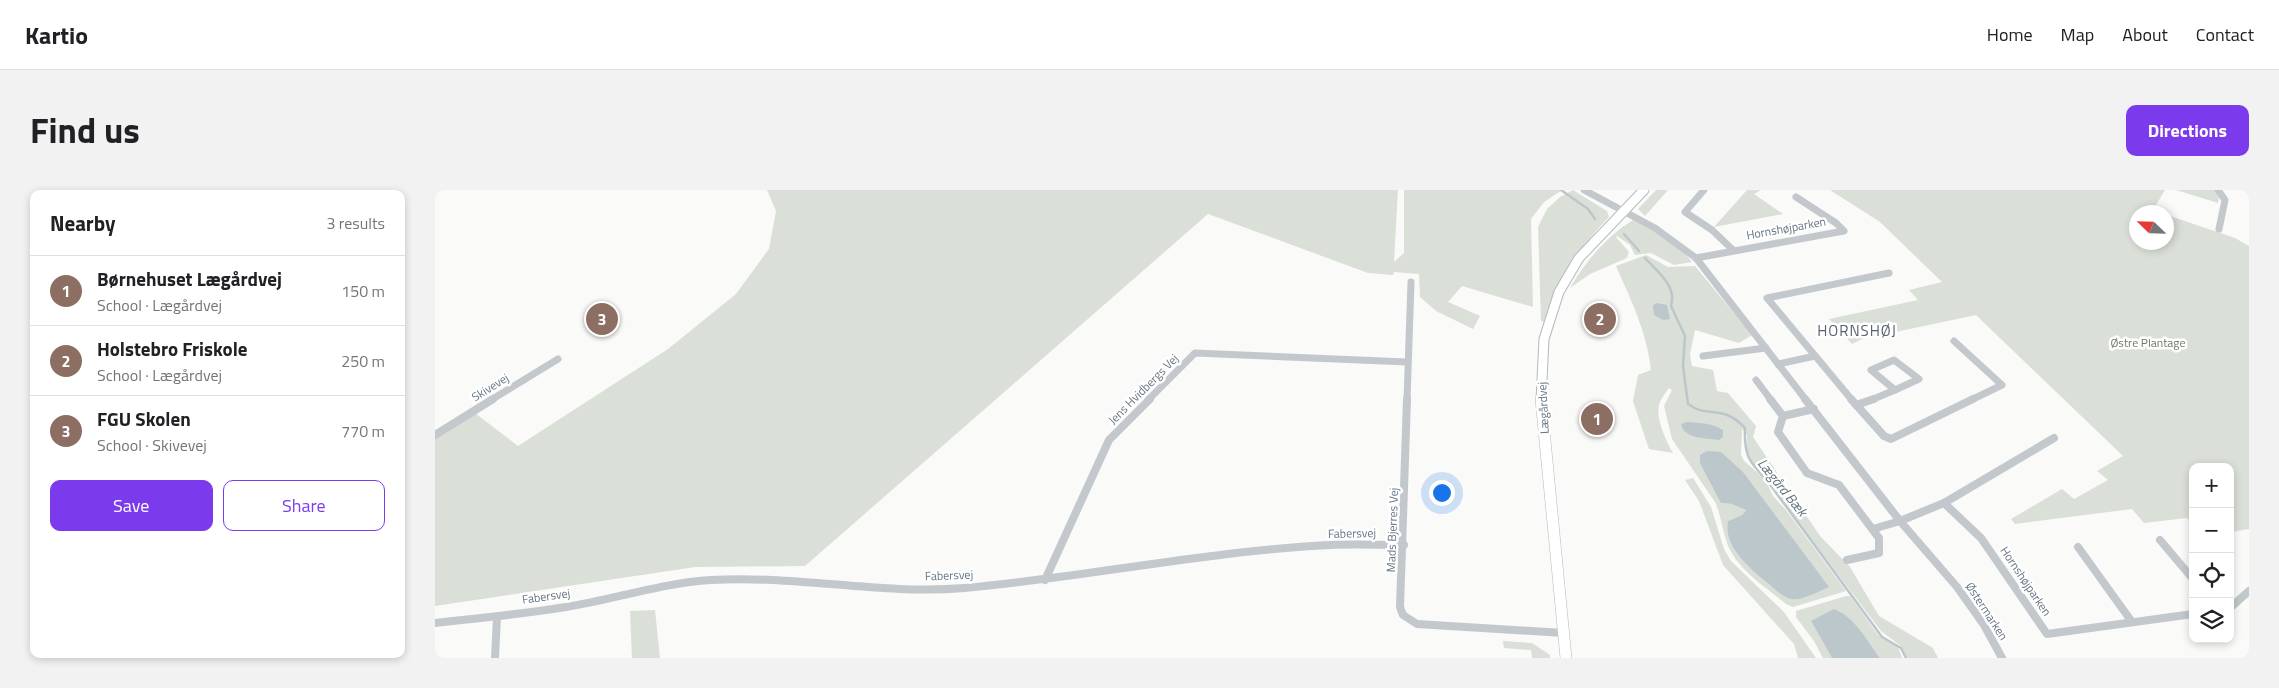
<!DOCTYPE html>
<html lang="en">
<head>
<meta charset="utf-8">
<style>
  body { margin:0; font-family:"Titillium Web",sans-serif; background:#f2f2f2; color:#202124 }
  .controls { position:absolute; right:15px; bottom:15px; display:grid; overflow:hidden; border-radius:10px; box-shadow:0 2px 8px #0003 }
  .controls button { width:45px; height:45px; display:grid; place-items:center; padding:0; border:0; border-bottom:1px solid #e0e0e0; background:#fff; color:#202124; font:25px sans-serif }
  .compass { position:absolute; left:1694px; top:15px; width:45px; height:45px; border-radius:50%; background:#fff; box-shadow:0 2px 8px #0003; rotate:293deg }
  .you { position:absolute; left:1006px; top:302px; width:18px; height:18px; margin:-12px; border:4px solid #fff; border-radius:50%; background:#1a73e8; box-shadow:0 0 0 8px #1a73e833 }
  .badge { display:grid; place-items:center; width:32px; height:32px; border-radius:50%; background:#7c3aed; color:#fff; font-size:16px; font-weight:700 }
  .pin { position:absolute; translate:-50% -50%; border:2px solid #fff; box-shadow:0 1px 5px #0006 }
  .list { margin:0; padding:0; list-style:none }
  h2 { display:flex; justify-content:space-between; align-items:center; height:65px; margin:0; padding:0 20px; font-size:21px }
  h2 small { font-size:16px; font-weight:400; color:#757577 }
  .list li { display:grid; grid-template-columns:32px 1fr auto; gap:15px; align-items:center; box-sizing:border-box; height:70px; padding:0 20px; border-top:1px solid #e0e0e0 }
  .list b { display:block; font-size:19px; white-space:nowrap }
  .list p { margin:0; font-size:16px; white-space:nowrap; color:#757577 }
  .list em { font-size:16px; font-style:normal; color:#757577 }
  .actions { display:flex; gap:10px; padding:15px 20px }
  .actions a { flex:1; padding:11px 0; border:1px solid #7c3aed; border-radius:10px; text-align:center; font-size:18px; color:#7c3aed }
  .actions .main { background:#7c3aed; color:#fff }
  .icon { flex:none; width:28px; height:28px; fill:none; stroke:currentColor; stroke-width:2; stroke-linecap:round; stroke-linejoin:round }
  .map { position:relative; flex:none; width:1814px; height:468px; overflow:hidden; border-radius:10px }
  header { display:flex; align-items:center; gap:30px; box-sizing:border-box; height:70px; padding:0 25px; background:#fff; border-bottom:1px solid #e0e0e0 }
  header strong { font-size:24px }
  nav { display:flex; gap:28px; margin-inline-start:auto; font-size:18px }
  .intro { display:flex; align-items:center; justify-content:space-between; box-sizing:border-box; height:120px; padding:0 30px }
  h1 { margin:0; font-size:35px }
  .button { padding:12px 22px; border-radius:10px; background:#7c3aed; color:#fff; font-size:18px; font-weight:700 }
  main { display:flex; gap:30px; padding:0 30px }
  aside { flex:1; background:#fff; border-radius:10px; box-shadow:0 2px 8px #0003 }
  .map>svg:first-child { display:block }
  .green { fill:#dadfd7; fill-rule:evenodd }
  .water { fill:#bbc7cb }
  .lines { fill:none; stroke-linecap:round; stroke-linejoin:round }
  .stream { stroke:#bbc7cb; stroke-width:2.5 }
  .secondary-far1-casing { stroke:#b3babf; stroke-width:11 }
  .secondary-casing { stroke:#b3babf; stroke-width:12 }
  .street-far1 { stroke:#c3c8cc; stroke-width:7 }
  .street { stroke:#c3c8cc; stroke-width:8 }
  .secondary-far1 { stroke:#fff; stroke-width:9 }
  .secondary { stroke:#fff; stroke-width:11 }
  .labels { text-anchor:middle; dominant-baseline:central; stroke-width:5; stroke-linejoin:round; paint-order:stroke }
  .street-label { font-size:12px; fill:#657683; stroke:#fff }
  .park-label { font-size:12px; fill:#687a64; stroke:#fff }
  .water-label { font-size:14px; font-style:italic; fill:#60757c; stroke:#fff }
  .quarter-label { font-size:15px; letter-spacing:1px; fill:#57646e; stroke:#fff }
</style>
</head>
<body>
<header>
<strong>Kartio</strong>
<nav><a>Home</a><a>Map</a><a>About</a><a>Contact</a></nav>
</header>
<div class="intro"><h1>Find us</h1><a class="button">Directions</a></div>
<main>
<aside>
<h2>Nearby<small>3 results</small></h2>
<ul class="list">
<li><span class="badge" style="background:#8d6e63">1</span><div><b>Børnehuset Lægårdvej</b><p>School · Lægårdvej</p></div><em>150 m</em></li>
<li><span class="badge" style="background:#8d6e63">2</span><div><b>Holstebro Friskole</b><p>School · Lægårdvej</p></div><em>250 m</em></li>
<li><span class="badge" style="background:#8d6e63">3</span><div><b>FGU Skolen</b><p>School · Skivevej</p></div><em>770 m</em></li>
</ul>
<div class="actions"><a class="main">Save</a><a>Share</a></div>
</aside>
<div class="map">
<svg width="1814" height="468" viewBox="0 0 1814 468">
  <rect width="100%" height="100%" fill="#fafaf8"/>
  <g class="green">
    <path d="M332,0H963L959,72L969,63V0H1127L1109,12L1096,29L1098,117L1027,96L1013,112L1045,126L1038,139L1001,121L985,107L984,84L959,82L958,85L933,83L773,24L370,376L260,377L0,416V248L40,223L83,256L233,159L301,104L334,59L341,21Z"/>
    <path d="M1138,0L1172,21L1174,27C1144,58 1121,90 1109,132L1106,131L1103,37L1112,19L1125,7Z"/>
    <path d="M1221,0H1233L1210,26L1203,19Z"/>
    <path d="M1312,0H1326L1319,4L1348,24L1279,37Z"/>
    <path d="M1395,0H1730L1718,20L1725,22H1702V52H1732V25L1800,48L1814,56V339L1795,342V277H1758V333L1752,328L1709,333L1697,319L1580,334L1576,329L1627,299L1639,309L1673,290L1662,281L1688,266L1541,125L1427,149L1417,154L1394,129L1483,110L1474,100L1507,92L1445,32Z"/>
    <path d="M1741,0H1779L1784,8L1783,13Z"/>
    <path d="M1198,30C1219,37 1243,54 1257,72L1239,75L1216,63L1200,65L1195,55L1182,46L1181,47L1194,62L1192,68L1155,84L1135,98C1150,72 1172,46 1198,30Z"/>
    <path d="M1211,65L1233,77L1260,76L1317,145L1304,153L1260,140L1255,164L1257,176L1278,180L1282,201L1293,203L1321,236L1318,247L1385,346L1415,377L1444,426L1498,458L1503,468H1471L1466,456L1446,441L1318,273L1312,261V245L1307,239L1306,264L1309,271L1330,289L1338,306L1351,320L1411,401L1358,417L1351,414C1331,397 1301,379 1292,353C1287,339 1286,325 1280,312L1237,249L1229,216L1237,200L1234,198C1231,202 1227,207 1225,212C1219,226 1231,251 1238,263L1214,259L1198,211L1203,185L1216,180C1212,142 1196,110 1181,76ZM1308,282L1349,406L1293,331L1307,325L1311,320L1298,314L1286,313Z"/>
    <path d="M1258,288L1276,317L1289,359L1296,371L1349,422L1381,468H1363L1359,454L1288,375L1264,311L1250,290Z"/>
    <path d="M1411,406H1415L1443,445L1463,457L1467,468H1445L1418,432L1376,431L1397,468H1388L1379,451L1361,427V421Z"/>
    <path d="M220,420L225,468H197L195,421Z"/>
    <path d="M1068,451L1097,453L1115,465V468H1097L1096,460L1069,458Z"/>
  </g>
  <g class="water">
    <path d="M1221,113L1232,115L1235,129L1228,130L1219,125L1218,116Z"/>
    <path d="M1252,232C1265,233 1277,233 1288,240V247L1284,250C1271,248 1249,249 1246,234Z"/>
    <path d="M1272,261L1286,262L1308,282L1394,397C1384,401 1367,411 1357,409C1347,407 1341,400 1334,394C1316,379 1288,357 1293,331L1307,325L1311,320L1297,314L1286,313L1265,273V265Z"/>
    <path d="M1399,419C1420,427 1432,451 1445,468H1397L1376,431Z"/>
  </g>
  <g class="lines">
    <g class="stream">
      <path d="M1126,0L1153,19L1160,29"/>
      <path d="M1189,44L1204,61"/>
      <path d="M1210,68C1223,82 1242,96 1236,116L1250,146L1248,176L1253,214C1273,229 1287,213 1310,238C1309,264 1313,271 1331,289L1447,447L1466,458L1471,468"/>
    </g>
    <g class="secondary-far1-casing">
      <path id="secondary-far1" d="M1106,210L1109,149L1124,102L1144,68L1209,0"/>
    </g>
    <g class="secondary-casing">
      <path id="secondary" d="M1106,209L1131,468"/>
    </g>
    <g class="street-far1">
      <path d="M1149,0L1220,38L1261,68L1371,210"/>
      <path d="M1269,0L1250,22L1277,40L1298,60"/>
      <path d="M1783,0L1790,10L1784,39"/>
      <path d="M1261,68L1409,41L1401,33L1361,7"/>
      <path d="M1519,151L1567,195L1536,210"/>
      <path d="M1268,166L1331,158"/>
      <path d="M1459,170L1484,189L1460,200L1436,180Z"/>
      <path d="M1343,174L1380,166"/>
      <path d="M1321,190L1336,210"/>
      <path d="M56,210L123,169"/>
      <path d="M713,210L760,163L972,172"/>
      <path d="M972,210L976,92"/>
      <path d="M1417,210L1332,108L1454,83"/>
      <path d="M1436,210L1460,200"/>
    </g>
    <g class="street">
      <path d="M972,209L965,417L968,425L982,434L1129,443"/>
      <path d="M1335,209L1348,226L1343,242L1372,283L1404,295L1444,348V363L1412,370"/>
      <path d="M1370,209L1465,331L1522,397L1549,435L1567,468"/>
      <path d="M1416,209L1449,246L1456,249L1538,209"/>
      <path d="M1421,215L1439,209"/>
      <path d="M1348,226L1379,219"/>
      <path d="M0,245L58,209"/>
      <path d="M1509,313L1546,348L1612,444L1758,424"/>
      <path d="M1438,339L1465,331L1509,313L1619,248"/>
      <path d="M1725,350L1758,389"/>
      <path d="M1643,357L1697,432"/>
      <path d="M610,390L674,250L715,209"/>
      <path d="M1795,418L1814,401"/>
      <path d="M0,433C44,428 88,424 131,417C180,409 227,393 276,390C361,385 445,405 530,398C652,387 773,361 895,355C920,354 945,355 969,355"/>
      <path d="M60,468L62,427"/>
    </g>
    <use href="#secondary-far1" class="secondary-far1"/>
    <use href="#secondary" class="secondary"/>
  </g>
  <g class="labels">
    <g class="street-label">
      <text transform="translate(1351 38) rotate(-10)">Hornshøjparken</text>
      <text transform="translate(55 197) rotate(-32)">Skivevej</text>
      <text transform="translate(708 199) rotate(-45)">Jens Hvidbergs Vej</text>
      <text transform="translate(1108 218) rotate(-93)">Lægårdvej</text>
      <text transform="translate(957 340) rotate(-88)">Mads Bjerres Vej</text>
      <text transform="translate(917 343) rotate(-1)">Fabersvej</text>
      <text transform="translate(514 385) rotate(-2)">Fabersvej</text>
      <text transform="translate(1591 391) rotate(56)">Hornshøjparken</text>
      <text transform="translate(111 406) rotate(-8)">Fabersvej</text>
      <text transform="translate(1552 421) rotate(57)">Østermarken</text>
    </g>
    <g class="park-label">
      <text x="1713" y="152">Østre Plantage</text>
    </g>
    <g class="water-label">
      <text transform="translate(1348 297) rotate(51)">Lægård Bæk</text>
    </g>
    <g class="quarter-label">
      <text x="1422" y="140">HORNSHØJ</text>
    </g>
  </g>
</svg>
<div class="controls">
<button>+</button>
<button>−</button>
<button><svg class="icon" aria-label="locate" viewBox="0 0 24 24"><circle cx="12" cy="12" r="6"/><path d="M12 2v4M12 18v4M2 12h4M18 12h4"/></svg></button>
<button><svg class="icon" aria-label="layers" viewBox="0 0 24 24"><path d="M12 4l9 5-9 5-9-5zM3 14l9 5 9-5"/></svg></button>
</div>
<svg class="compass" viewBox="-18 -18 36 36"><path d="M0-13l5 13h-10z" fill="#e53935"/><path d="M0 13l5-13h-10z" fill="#757577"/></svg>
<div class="you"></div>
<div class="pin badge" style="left:1162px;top:229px;background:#8d6e63">1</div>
<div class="pin badge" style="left:1165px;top:129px;background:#8d6e63">2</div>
<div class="pin badge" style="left:167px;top:129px;background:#8d6e63">3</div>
</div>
</main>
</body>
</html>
